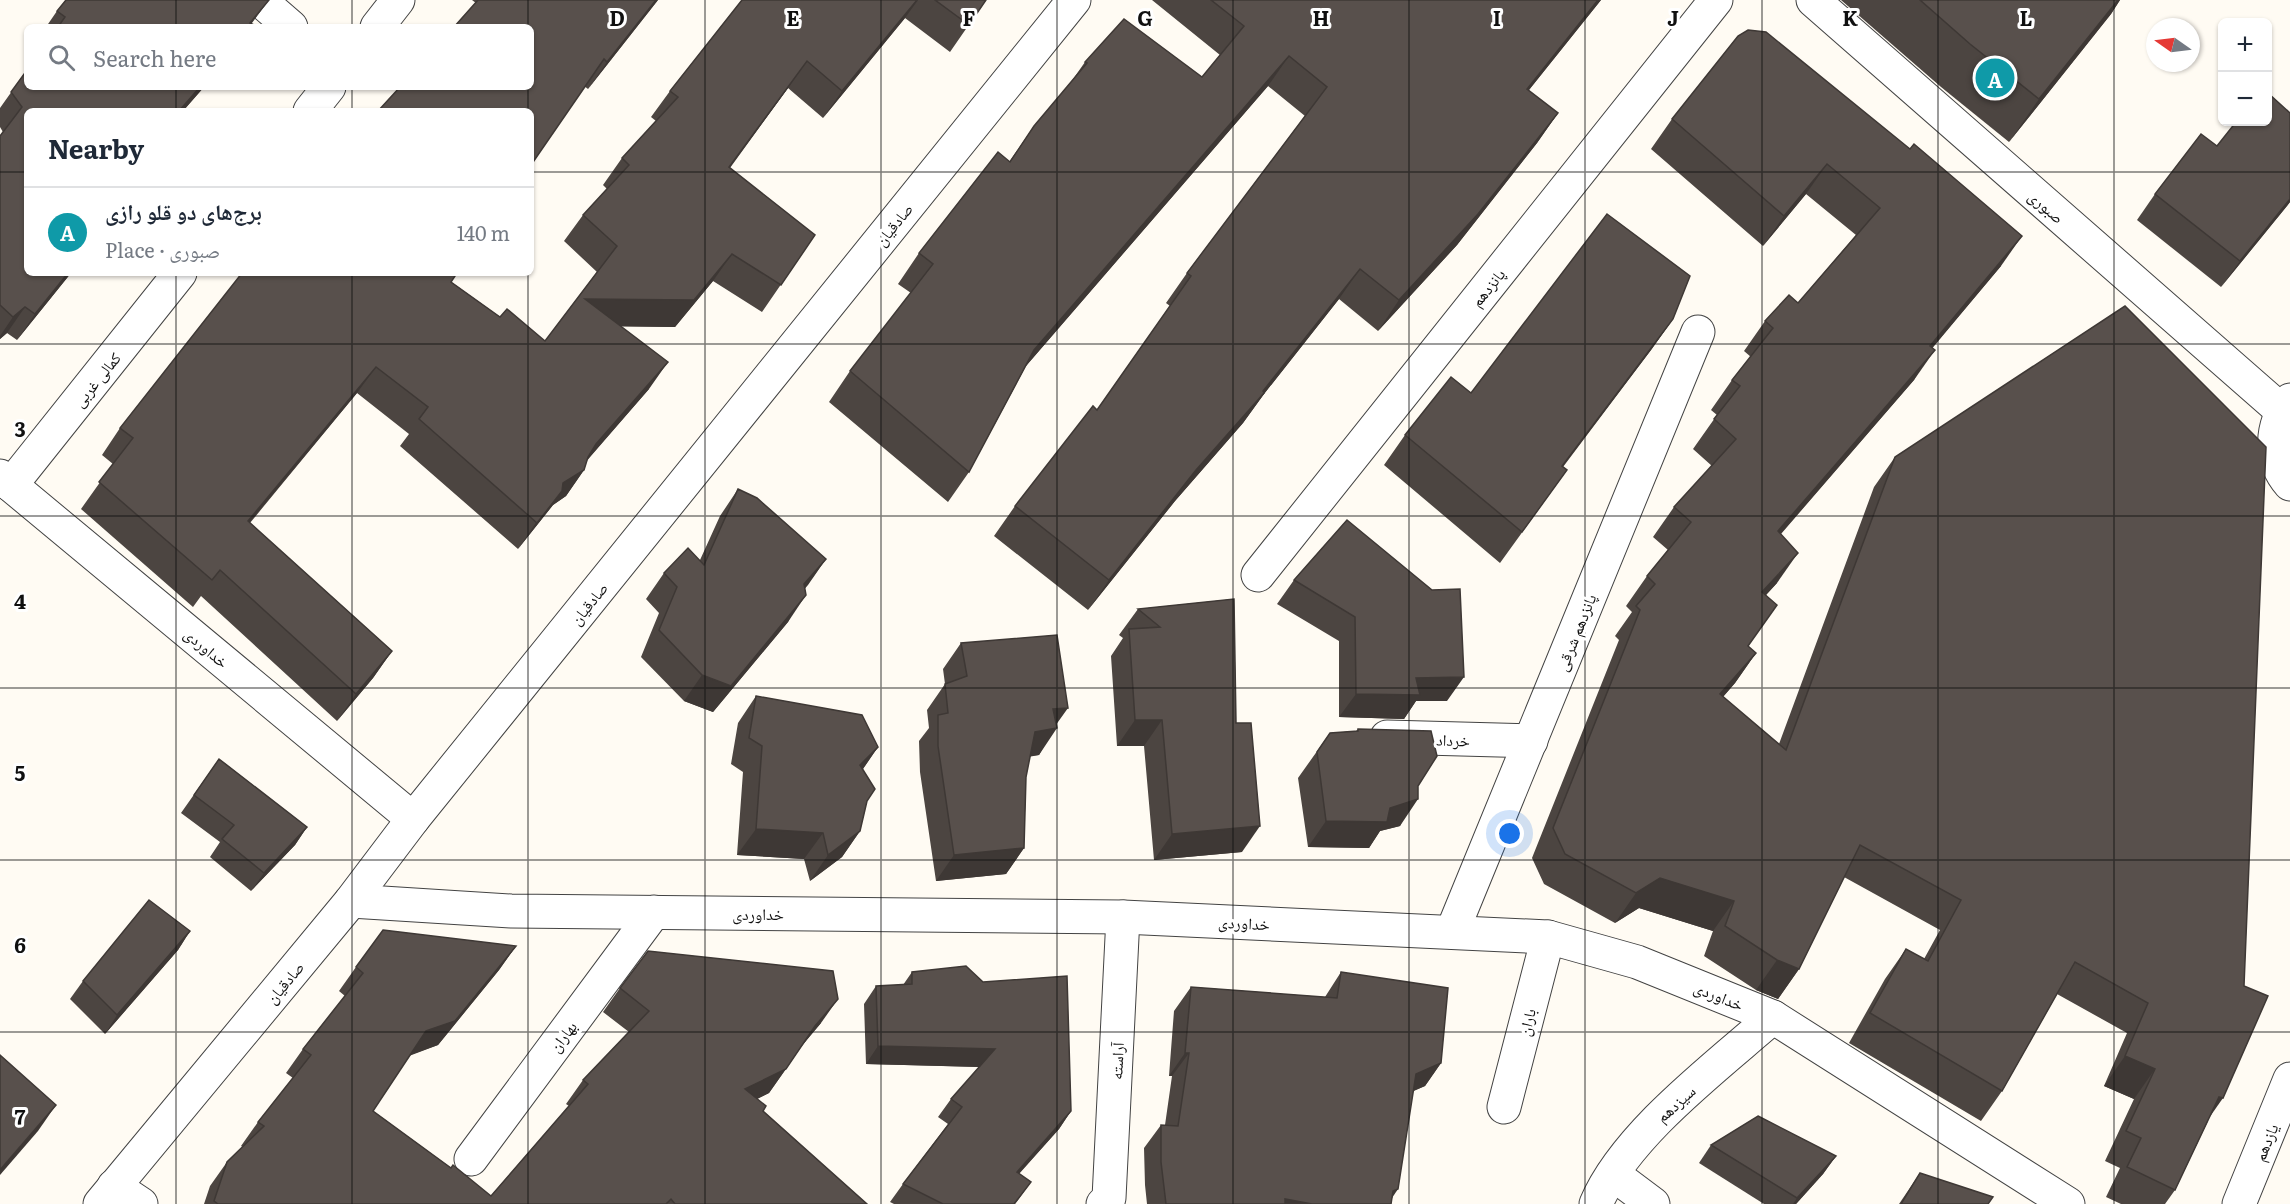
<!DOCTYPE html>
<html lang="en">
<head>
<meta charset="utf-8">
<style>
  body { margin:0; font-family:Literata,"Noto Naskh Arabic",serif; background:#f6f6f7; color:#1f2937 }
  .controls { position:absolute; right:18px; top:18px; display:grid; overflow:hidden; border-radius:9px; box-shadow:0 2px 4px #0004 }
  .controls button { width:54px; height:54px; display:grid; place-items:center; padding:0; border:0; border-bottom:2px solid #e0e1e3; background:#fff; color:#1f2937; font:30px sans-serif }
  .compass { position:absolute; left:2146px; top:18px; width:54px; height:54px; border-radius:50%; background:#fff; box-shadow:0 2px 4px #0004; rotate:284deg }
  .you { position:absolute; left:1510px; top:834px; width:21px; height:21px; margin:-15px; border:4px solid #fff; border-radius:50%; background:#1a73e8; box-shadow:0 0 0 9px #1a73e833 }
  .badge { display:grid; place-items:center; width:39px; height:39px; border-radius:50%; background:#111827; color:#fff; font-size:20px; font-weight:700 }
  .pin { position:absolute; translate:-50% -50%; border:3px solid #fff; box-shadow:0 2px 6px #0006 }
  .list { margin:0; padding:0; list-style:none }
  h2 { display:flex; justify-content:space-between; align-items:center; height:78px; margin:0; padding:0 24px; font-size:26px }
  h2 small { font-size:20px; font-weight:400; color:#747a83 }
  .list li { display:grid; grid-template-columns:39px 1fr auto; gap:18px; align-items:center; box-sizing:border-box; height:90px; padding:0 24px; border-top:2px solid #e0e1e3 }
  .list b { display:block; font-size:22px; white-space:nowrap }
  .list p { margin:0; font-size:20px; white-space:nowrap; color:#747a83 }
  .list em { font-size:20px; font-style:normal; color:#747a83 }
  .icon { flex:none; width:33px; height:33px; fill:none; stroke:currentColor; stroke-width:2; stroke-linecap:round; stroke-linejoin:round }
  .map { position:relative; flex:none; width:2290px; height:1204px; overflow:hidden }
  .search { position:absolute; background:#fff; box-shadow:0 2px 4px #0004; left:24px; top:24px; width:510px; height:66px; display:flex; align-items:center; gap:15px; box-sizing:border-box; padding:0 21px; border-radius:9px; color:#747a83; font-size:22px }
  .panel { position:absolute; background:#fff; box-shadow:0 2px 4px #0004; left:24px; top:108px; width:510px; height:168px; border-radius:9px }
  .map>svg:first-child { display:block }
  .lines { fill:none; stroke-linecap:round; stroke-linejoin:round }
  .minor-casing { stroke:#434343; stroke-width:35 }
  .minor { stroke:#fff; stroke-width:33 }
  .wall { fill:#4c4541 }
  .shaded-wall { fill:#3e3835 }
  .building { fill:#58504c; stroke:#3e3835; stroke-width:1.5 }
  .grid { fill:none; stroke:#101010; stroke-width:1.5; stroke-opacity:0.55 }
  .labels { text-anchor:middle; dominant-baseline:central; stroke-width:6; stroke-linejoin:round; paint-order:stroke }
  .street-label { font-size:16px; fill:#101010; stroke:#fff }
  .grid-label { font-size:20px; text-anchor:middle; font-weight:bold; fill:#101010; stroke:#fff; stroke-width:6; stroke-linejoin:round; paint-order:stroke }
</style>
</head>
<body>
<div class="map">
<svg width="2290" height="1204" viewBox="0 0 2290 1204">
  <rect width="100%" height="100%" fill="#fffbf3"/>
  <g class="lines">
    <g class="minor-casing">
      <g id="minor">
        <path d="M260,0L291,27"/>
        <path d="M1813,0L2282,411"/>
        <path d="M377,27L398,0"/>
        <path d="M310,111L329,87"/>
        <path d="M2290,400C2271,425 2268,459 2290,484"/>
        <path d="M0,476L413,819"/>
        <path d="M11,485L180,273"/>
        <path d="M1258,575L1716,0"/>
        <path d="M1387,737L1531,741"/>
        <path d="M351,901L511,911L1123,917L1548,937L1637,962L1773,1017L2068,1204"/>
        <path d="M1452,932L1698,332"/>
        <path d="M1504,1107L1548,937"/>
        <path d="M471,1159L654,912"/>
        <path d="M1613,1174L1653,1204"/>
        <path d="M114,1186L141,1204"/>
        <path d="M100,1204L351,901L413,819L1074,0"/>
        <path d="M1103,1204L1109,1198L1123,917"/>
        <path d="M1596,1204C1625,1135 1716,1067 1773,1017"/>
        <path d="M2239,1204L2290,1079"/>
      </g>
    </g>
    <use href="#minor" class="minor"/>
  </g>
  <g class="wall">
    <path d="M472,0H658L588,89Z"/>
    <path d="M742,0H986L950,52L905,18L823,118L788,88L730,168L815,235L762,312L713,281L675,327L621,326L649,389L586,461L584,470L566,496L553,505L518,549L400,446L409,434L357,393L250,523L392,651L373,678L337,721L201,596L193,607L81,509L113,464L102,455L120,428L451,282L500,317L545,341L597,272L564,241L583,215L607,189L603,185L622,158L656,121L651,117L670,91Z"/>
    <path d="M1152,0H1601L1528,91L1558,113L1537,143L1457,245L1378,331L1339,299L1264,394L1243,423L1175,501L1088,610L994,536L1015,506L1097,410L1170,306L1166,303L1187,273L1305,116L1268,86L1026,366L969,472L948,502L829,402L850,371L911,293L898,284L919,253L1009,162L1034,126L1071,82L1085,62L1202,77L1220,55Z"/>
    <path d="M1841,0H2120L2111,14L2009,142L1941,87Z"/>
    <path d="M57,11L252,24L253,27H46Z"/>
    <path d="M1738,36L2001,266L1932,348L1914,380L1781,534L1777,583L1766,595L1748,646L1756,653L1735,683L1723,697L1779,744L1874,487L1895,457L2208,1121L2175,1190L2165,1204H2121L2106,1197L2120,1168L2105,1161L2134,1099L2104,1086L2127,1033L2057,994L2002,1091L1981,1121L1849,1043L1885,979L1906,949L1924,959L1940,930L1844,877L1799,969L1778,999L1756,990L1704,956L1713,931L1639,908L1615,923L1544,884L1532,858L1619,640L1615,636L1632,612L1626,606L1647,576L1668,550L1653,537L1674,507L1712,466L1693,449L1717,415L1711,410L1732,380L1751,357L1744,351L1765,321L1798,303L1856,235L1806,194L1763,246L1651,149L1672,119Z"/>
    <path d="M27,70V87H204L183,111L27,273H71L17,340L7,333L0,339V136L3,132L0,127V108Z"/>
    <path d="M2290,113V202L2221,287L2137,220L2155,194L2217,146Z"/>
    <path d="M1673,319L1651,350L1563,467L1567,470L1500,563L1384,465L1405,435L1471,393Z"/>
    <path d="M738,489L826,559L805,588L788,622L713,712L684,701L641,657L659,613L646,599L664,573L700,560L720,516Z"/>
    <path d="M1347,520L1447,701H1416L1404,719L1339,717V641L1277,604L1294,580Z"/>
    <path d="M1234,599L1236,723L1242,852L1154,860L1144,746H1117L1111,656L1123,638L1119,635L1138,609Z"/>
    <path d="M961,643L1056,725L1039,755L1030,756L1026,777L1024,848L1006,874L936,881L920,772L919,741L929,728L927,710L945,684L943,669Z"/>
    <path d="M756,696L878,747L863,769L867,801L860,831L842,857L810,881L804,859L737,855L743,772L731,764L738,723Z"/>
    <path d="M1358,729L1418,786L1400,826L1380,831L1369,848L1308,847L1298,778L1330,733L1356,731Z"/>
    <path d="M219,759L307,827L295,845L251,891L210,857L220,842L181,813Z"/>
    <path d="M190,931L178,950L105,1034L70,999L83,981Z"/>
    <path d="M516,946L499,970L438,1045L410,1055L373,1111L451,1168L491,1196L569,1106L566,1104L583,1080L629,1032L603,1012L620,988L821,1023L801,1047L769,1093L757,1099L763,1111L867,1204H204L210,1186L227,1162L243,1147L241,1146L258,1122L293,1078L286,1073L303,1049L345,996L339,991L356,967Z"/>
    <path d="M912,972L1071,1111L1059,1129L1019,1174L1031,1182L1015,1204H894L890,1202L903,1184L948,1124L938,1117L951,1099L979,1067L866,1064L864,1004L876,986L903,985Z"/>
    <path d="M1341,972L1441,1063L1425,1086L1413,1091L1391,1204H1147L1145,1185L1144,1148L1161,1125H1165L1172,1076H1169L1174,1011L1191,987L1325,997Z"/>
    <path d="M1711,1145L1836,1156L1823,1174L1796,1204H1764L1699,1163Z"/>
    <path d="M1920,1173L1988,1204H1899Z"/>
  </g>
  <g class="shaded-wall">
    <path d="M269,0L249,27H247Z"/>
    <path d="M656,0H658L588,89L607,62Z"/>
    <path d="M917,0H918L905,18L823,118L842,91Z"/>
    <path d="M1598,0H1601L1505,120L1527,89Z"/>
    <path d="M2118,0H2120L2111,14L2009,142L2039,99Z"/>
    <path d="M1289,56L1268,86L1013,381L1034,350Z"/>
    <path d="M807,61L788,88L710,194L729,167Z"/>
    <path d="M200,87H204L183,111H179Z"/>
    <path d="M1558,113L1537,143L1457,245L1378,331L1399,300Z"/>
    <path d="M1827,164L1806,194L1763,246L1784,216Z"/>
    <path d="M2290,199V202L2287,206L2221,287L2240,261Z"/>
    <path d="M2022,236L2001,266L1909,376L1930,346Z"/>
    <path d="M732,254L713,281L675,327L566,326L585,299Z"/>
    <path d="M1360,269L1339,299L1264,394L1243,423L1175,501L1088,610L1109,580L1196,470L1263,391Z"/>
    <path d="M68,273H71L17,340L35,314Z"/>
    <path d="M25,307L7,333L0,339V336L13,317Z"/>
    <path d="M1673,319L1651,350L1540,496L1562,466Z"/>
    <path d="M1935,350L1914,380L1757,561L1778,531Z"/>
    <path d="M668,362L649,389L578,471L584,470L566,496L553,505L518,549L563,483Z"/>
    <path d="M376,367L357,393L229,547L248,521Z"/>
    <path d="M1798,553L1777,583L1741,622L1762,592Z"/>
    <path d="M826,559L808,585L786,610L804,584Z"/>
    <path d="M806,595L788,622L713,712L684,701L702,675Z"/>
    <path d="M392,651L373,678L337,721L356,694Z"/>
    <path d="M1756,653L1735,683L1699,724L1720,694Z"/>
    <path d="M1464,677L1447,701H1416L1404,719L1339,717L1356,694L1416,678Z"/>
    <path d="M1068,708L1053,729L1057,728L1039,755L1017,759L1035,732L1053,709Z"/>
    <path d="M1135,720H1162L1144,746H1117Z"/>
    <path d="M878,747L860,773V765Z"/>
    <path d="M1418,799L1400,826L1380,831L1369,848L1308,847L1326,821L1390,808Z"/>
    <path d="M1260,826L1242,852L1154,860L1172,834Z"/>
    <path d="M307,827L295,845L251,891L264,873Z"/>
    <path d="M756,829L823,833L804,859L737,855Z"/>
    <path d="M860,831L842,857L810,881L828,855Z"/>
    <path d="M1024,848L1006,874L936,881L954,855Z"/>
    <path d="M1660,878L1734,901L1713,931L1639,908L1615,923L1636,893Z"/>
    <path d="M190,931L178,950L105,1034L117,1015Z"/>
    <path d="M516,946L499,970L438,1045L409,1056L426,1031Z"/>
    <path d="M1777,960L1799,969L1778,999L1756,990Z"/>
    <path d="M838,999L821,1023L798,1050L815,1026Z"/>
    <path d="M878,1046L995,1049L982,1067L866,1064Z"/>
    <path d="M1185,1053H1189L1172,1076H1169Z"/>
    <path d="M2125,1056L2155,1069L2134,1099L2104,1086Z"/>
    <path d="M1441,1063L1425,1086L1400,1097L1416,1074Z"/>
    <path d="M786,1069L769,1093L728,1113L745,1089Z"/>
    <path d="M2219,1097L2223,1098L2202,1128Z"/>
    <path d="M56,1105L38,1131L0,1175V1170Z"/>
    <path d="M1071,1111L1059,1129L1004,1190L1017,1172Z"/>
    <path d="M1836,1156L1823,1174L1796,1204H1793L1797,1198Z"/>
    <path d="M1398,1189L1388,1204L1393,1191Z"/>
    <path d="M1285,1199L1312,1204H1282Z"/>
  </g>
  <g class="building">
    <path d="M66,0H269L250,23L254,25L252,27H58L65,17L57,11Z"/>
    <path d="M478,0H656L607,62L604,59L531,165V111H378L400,87H531V27H454Z"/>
    <path d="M742,0H917L842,91L807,61L729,167L815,235L781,285L732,254L694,300L585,299L668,362L596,444L588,457L584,470L563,483L562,491L537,523L419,419L428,407L376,367L248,521L392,651L356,694L220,570L212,580L99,482L133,438L120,428L242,273H457L451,282L500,317L507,309L545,341L617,246L583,215L629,165L622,158L678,97L670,91Z"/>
    <path d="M935,0H986L969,25Z"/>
    <path d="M1211,0H1598L1527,89L1558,113L1478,214L1399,300L1360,269L1263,391L1264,393L1196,470L1109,580L1015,506L1093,406L1097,410L1191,276L1187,273L1327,87L1289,56L1034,350L969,472L850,371L933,264L919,253L998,152L1010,162L1034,126L1087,63L1085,62L1124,19L1202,77L1244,26Z"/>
    <path d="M1920,0H2118L2039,99L1970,44Z"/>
    <path d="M1748,30L1766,32L1910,149L1914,144L2022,236L1930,346L1935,350L1778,531L1798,553L1762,592L1777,605L1748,646L1756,653L1720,694L1786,750L1895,457L2125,306L2266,447L2244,986L2268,996L2223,1098L2219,1097L2175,1190L2127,1167L2141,1138L2126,1131L2155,1069L2125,1056L2148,1003L2075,962L2002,1091L1870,1013L1906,949L1928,961L1961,900L1860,845L1799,969L1777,960L1725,926L1734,901L1660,878L1636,893L1565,854L1553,828L1640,610L1636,606L1655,584L1647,576L1691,522L1674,507L1736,439L1714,419L1740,386L1732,380L1773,328L1765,321L1789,295L1798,303L1880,208L1827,164L1784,216L1672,119L1738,36Z"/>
    <path d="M27,70V87H200L179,111H27V273H68L35,314L25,307L13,317L0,305V136L22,107L11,92Z"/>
    <path d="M2268,93L2290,113V199L2240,261L2155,194L2201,134L2217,146L2236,122H2268Z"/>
    <path d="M1607,214L1690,276L1673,319L1562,466L1567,470L1522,532L1405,435L1451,377L1471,393Z"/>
    <path d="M738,489L757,498L826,559L804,584L806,595L731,686L702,675L659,630L677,587L664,573L688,548L704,565Z"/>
    <path d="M1347,520L1432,590L1460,589L1464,677L1416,678L1420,695L1356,694L1355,617L1294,580Z"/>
    <path d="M1234,599L1236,723H1251L1260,826L1172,834L1162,720H1135L1129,629L1160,627L1138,609Z"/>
    <path d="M1057,635L1068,708L1053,709L1057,728L1035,732L1026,777L1024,848L954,855L938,746V715L948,713L945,684L967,676L961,643Z"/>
    <path d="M756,696L862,715L878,747L860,765L875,789L867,801L860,831L828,855L823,833L756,829L762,746L749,738Z"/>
    <path d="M1358,729L1431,731L1437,756L1418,786V799L1390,808L1387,822L1326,821L1317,752L1330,733L1358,731Z"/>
    <path d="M219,759L307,827L264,873L222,839L234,825L194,795Z"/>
    <path d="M149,900L190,931L117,1015L83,981Z"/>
    <path d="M383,930L516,946L455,1021L426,1031L373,1111L451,1168L453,1165L491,1196L588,1084L583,1080L649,1011L620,988L648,951L833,971L838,999L815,1026L786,1069L745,1089L766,1106L763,1111L867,1204H675L671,1199L666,1204H218L214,1201L227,1162L264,1126L258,1122L311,1055L303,1049L363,973L356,967Z"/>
    <path d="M966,966L983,982L1067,976L1071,1111L1017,1172L1031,1182L1014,1204H943L903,1184L962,1107L951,1099L995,1049L878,1046L876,986L912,984V972Z"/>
    <path d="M1341,972L1448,988L1441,1063L1416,1074L1398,1189L1393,1191L1391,1204H1312L1285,1199V1204H1166L1161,1162V1125L1178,1126L1189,1053H1185L1191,987L1337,998Z"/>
    <path d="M0,1055L56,1105L0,1170Z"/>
    <path d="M1758,1116L1836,1156L1797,1198L1711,1145Z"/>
    <path d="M1920,1173L1993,1197L1988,1204H1901Z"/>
  </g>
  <path class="grid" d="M176,0V27M352,0V27M528,0V27M705,0V1204M881,0V1204M1057,0V1204M1233,0V1204M1409,0V1204M1585,0V1204M1762,0V1204M1938,0V1204M2114,0V1204M176,87V111M352,87V111M528,87V111M0,172H27M531,172H2290M176,273V1204M352,273V1204M528,273V1204M0,344H2290M0,516H2290M0,688H2290M0,860H2290M0,1032H2290"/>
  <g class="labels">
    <g class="street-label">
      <text transform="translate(2047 206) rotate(41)">صبوری</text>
      <text transform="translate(893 224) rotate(-51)">صادقیان</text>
      <text transform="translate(1487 287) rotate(-51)">پانزدهم</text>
      <text transform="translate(96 379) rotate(-51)">کمالی غربی</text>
      <text transform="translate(588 603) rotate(-51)">صادقیان</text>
      <text transform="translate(1575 632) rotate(-68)">پانزدهم شرقی</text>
      <text transform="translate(207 647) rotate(40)">خداوردی</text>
      <text transform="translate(1453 739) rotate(2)">خرداد</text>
      <text x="758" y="913">خداوردی</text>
      <text transform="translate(1244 922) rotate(3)">خداوردی</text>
      <text transform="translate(284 982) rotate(-50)">صادقیان</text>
      <text transform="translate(1719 995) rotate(22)">خداوردی</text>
      <text transform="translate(1526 1022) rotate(-76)">باران</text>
      <text transform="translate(562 1036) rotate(-53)">بهاران</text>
      <text transform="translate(1116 1061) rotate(-87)">آراسته</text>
      <text transform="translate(1675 1103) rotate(-42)">سیزدهم</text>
      <text transform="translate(2265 1142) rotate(-68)">یازدهم</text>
    </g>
  </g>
  <g class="grid-label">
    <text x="617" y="26">D</text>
    <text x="793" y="26">E</text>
    <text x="969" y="26">F</text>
    <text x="1145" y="26">G</text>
    <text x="1321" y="26">H</text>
    <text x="1497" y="26">I</text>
    <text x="1673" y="26">J</text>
    <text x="1850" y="26">K</text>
    <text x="2026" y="26">L</text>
    <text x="20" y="437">3</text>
    <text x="20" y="609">4</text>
    <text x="20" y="781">5</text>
    <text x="20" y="953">6</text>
    <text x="20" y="1125">7</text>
  </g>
</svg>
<div class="controls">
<button>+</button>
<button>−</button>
</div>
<svg class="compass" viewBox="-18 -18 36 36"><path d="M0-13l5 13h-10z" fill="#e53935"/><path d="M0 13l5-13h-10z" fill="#747a83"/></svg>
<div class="you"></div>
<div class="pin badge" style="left:1995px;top:78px;background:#0f9aa8">A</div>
<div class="search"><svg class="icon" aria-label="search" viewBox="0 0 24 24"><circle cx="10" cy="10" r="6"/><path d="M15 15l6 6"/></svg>Search here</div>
<section class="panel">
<h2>Nearby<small></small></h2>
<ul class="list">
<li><span class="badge" style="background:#0f9aa8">A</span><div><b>برج‌های دو قلو رازی</b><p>Place · صبوری</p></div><em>140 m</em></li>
</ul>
</section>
</div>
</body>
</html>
